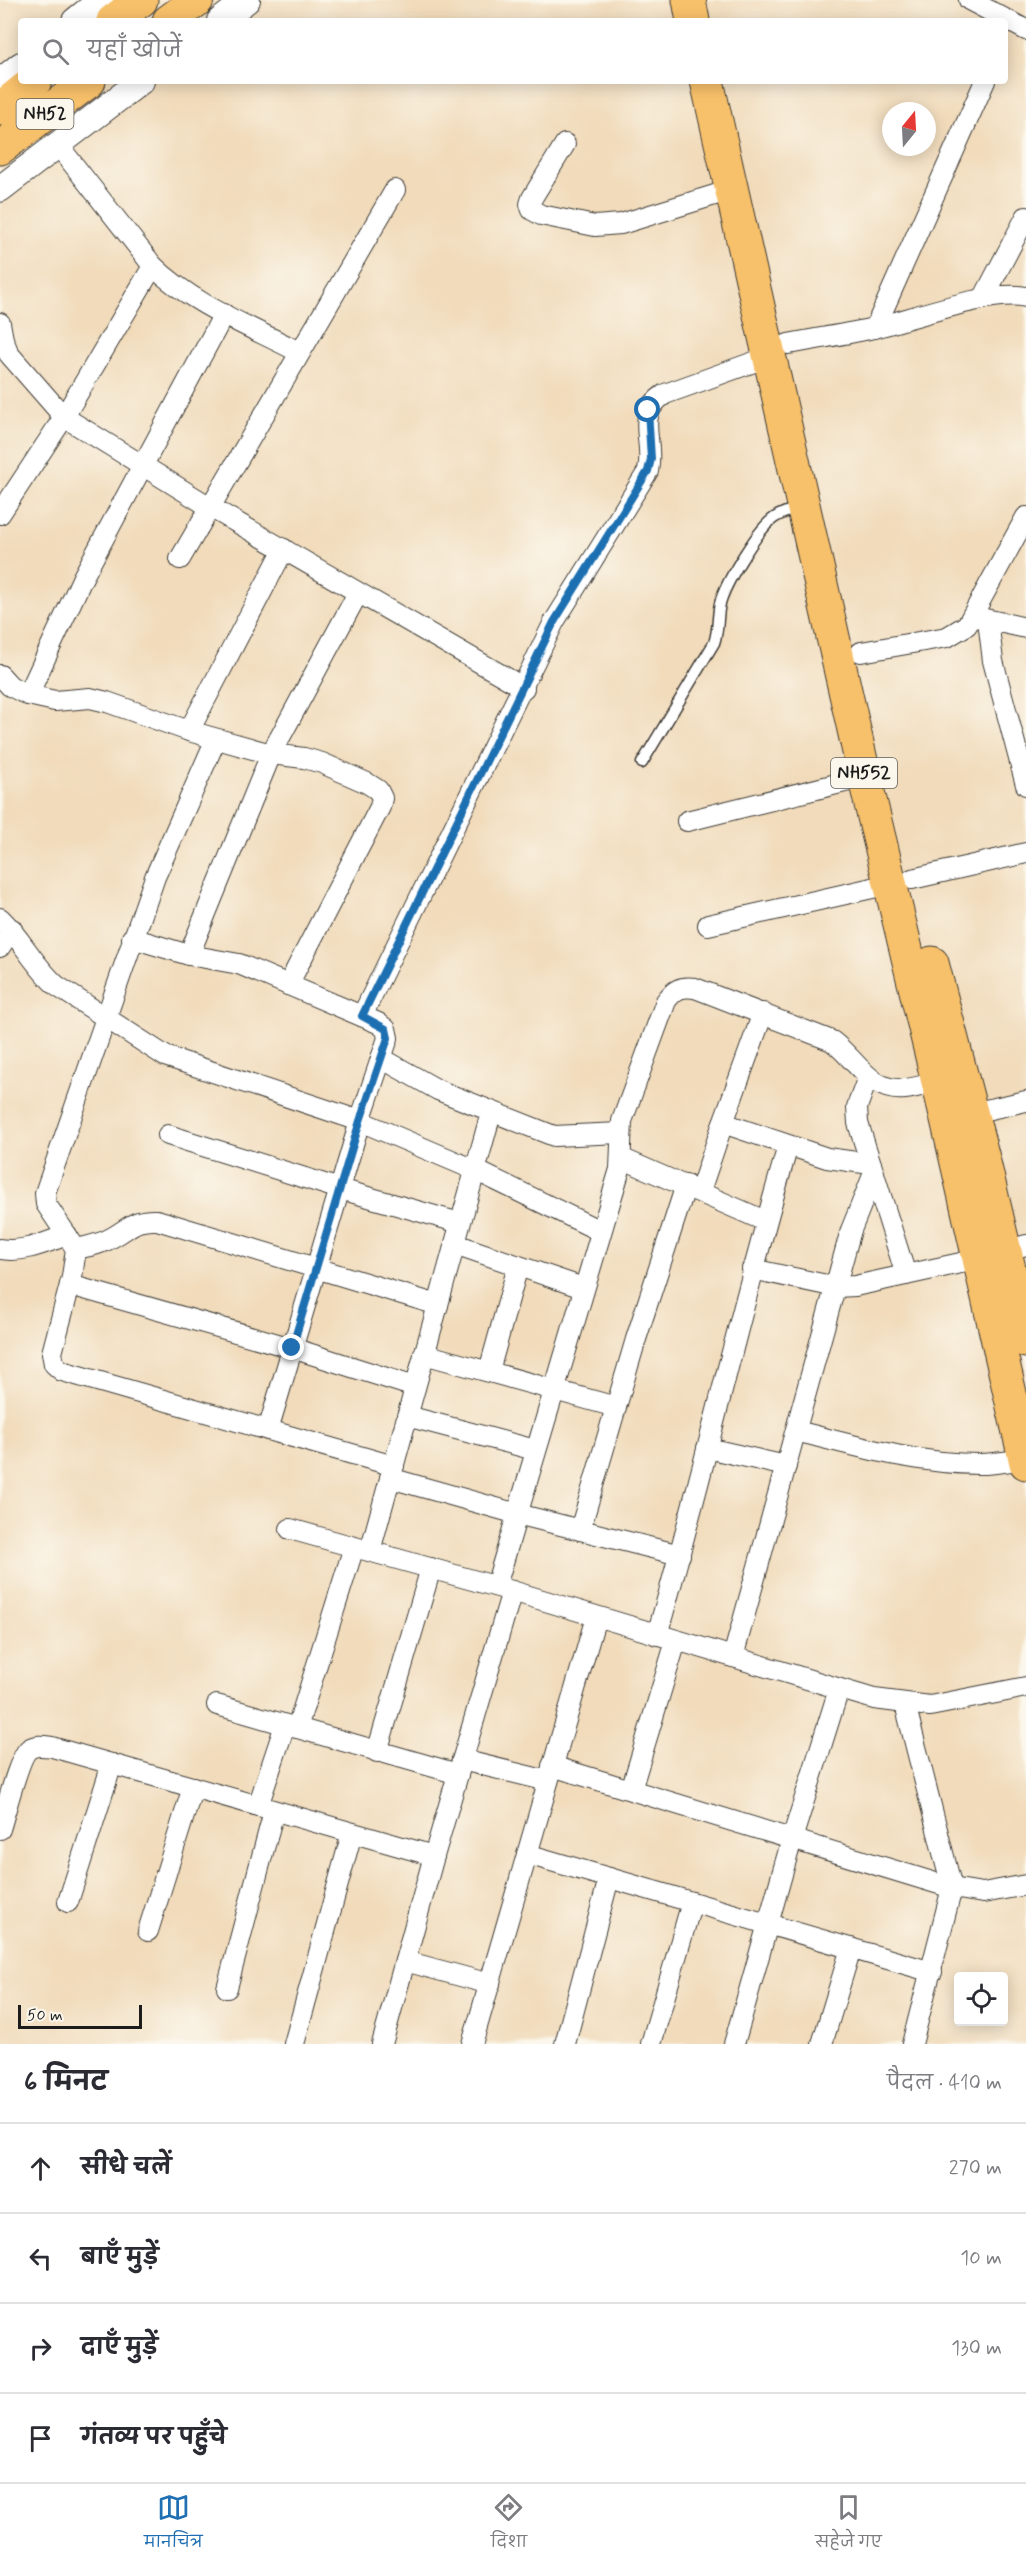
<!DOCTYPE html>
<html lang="hi">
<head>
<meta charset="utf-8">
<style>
  body { margin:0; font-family:Mynerve,"Playpen Sans Deva",sans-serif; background:#f7f7f7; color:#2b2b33 }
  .controls { position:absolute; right:18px; bottom:18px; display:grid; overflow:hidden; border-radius:6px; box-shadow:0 3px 15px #0003 }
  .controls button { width:54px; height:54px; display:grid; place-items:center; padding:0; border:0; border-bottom:2px solid #e1e1e2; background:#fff; color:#2b2b33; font:30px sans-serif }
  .compass { position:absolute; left:882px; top:102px; width:54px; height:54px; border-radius:50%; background:#fff; box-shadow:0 3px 15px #0003; rotate:18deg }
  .scale { position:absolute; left:18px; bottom:15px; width:124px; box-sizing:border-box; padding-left:6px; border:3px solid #1c1c1c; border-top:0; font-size:16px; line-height:21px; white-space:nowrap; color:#1c1c1c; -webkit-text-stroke:4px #fbf7ec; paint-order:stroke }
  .stop { position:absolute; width:18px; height:18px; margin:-14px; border:4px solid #1f6fb2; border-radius:50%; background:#fff }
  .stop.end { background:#1f6fb2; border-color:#fff; box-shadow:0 2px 6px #0008 }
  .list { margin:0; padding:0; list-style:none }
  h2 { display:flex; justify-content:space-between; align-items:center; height:78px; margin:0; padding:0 24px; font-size:26px }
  h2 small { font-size:20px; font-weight:400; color:#7c7c81 }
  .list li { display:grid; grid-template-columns:39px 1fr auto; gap:18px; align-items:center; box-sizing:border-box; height:90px; padding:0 24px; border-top:2px solid #e1e1e2 }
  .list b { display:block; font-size:22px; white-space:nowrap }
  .list em { font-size:20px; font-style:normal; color:#7c7c81 }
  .icon { flex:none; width:33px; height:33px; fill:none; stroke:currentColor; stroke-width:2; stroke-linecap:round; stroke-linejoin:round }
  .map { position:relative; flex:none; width:1026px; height:2044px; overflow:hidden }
  .search { position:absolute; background:#fff; box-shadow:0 3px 15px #0003; left:18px; right:18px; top:18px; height:66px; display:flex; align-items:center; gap:15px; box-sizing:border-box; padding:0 21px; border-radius:6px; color:#7c7c81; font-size:22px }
  .sheet { height:438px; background:#fff }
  nav { display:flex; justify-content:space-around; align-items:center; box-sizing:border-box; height:84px; border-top:2px solid #e1e1e2; background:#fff; font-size:16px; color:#7c7c81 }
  nav a { display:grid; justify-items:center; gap:3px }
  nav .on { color:#1f6fb2 }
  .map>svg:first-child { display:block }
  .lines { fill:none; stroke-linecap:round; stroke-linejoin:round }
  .service-casing { stroke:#3c3934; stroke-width:13 }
  .minor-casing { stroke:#3c3934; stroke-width:22 }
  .tertiary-casing { stroke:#3c3934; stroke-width:28 }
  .trunk-casing { stroke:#3c3934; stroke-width:35 }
  .service { stroke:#fff; stroke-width:10 }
  .minor { stroke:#fff; stroke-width:20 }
  .tertiary { stroke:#fff; stroke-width:26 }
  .trunk { stroke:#f7c06b; stroke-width:33 }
  .route { stroke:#1f6fb2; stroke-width:8 }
  .labels { text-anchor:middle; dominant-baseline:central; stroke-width:6; stroke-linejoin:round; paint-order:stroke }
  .shield { fill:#fbf7ec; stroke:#5f5e5a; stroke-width:1.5 }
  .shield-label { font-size:18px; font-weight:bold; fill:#1c1c1c }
</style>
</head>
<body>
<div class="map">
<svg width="1026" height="2044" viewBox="0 0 1026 2044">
  <rect width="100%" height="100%" fill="#fbf7ec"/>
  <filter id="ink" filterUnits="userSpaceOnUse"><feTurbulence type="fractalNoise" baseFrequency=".0167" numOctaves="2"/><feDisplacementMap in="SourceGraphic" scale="12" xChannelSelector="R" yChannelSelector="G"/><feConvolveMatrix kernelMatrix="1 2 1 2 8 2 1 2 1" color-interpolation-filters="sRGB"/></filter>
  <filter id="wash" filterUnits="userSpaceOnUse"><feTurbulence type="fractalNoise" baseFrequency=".008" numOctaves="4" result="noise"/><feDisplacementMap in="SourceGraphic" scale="24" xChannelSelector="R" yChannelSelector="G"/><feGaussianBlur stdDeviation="1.35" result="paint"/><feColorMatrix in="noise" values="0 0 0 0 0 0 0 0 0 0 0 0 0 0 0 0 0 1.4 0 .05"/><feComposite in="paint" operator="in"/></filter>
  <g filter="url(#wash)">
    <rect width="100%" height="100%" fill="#f1dbbb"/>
  </g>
  <g filter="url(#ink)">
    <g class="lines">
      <g class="service-casing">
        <path id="service" d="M642,763L714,643C720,626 716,611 722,597C729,578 758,529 774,518C781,513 791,510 800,507"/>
      </g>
      <g class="minor-casing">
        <g id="minor">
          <path d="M969,0L1026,30"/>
          <path d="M565,144L532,198L530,204L532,210L541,215L595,226L621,224L731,190"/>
          <path d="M58,145L153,266C193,305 249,326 299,352"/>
          <path d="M983,299L1026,217"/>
          <path d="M0,323L3,339L9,354L64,417L210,507L524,688"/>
          <path d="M875,328L985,81"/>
          <path d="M788,344C818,338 849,334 878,327C913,318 994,289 1026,297"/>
          <path d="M0,514L64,417L153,266"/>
          <path d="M180,559L395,190"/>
          <path d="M976,617L1026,628"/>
          <path d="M988,620L993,661L1026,785"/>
          <path d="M861,652L947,637L967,625L1026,517"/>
          <path d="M0,675L10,686L28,695L55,701L90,698L107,702L189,731L271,754L304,758L322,763L367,783L378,790L382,798L380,807L288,985"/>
          <path d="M28,695L83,577L224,314"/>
          <path d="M189,731L284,549"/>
          <path d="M216,739L155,877L45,1193L46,1204L76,1249L72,1277L52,1353L54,1364L62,1371L394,1466"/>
          <path d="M687,821L865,777"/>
          <path d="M912,879L1026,853"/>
          <path d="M0,918C22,939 34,966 57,986L165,1056L360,1121L475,1170L600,1231"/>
          <path d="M708,925L890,884"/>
          <path d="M132,938L189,955L239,964L378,1023L386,1029L388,1038L360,1121L268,1430"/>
          <path d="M0,947L12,929"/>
          <path d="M189,955L271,754L358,593"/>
          <path d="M362,1016L554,622L648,471C655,439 633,415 665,394L768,357"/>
          <path d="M381,1058L438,1090L554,1136L620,1133"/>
          <path d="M868,1077L857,1107L858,1123L906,1275"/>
          <path d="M972,1113L1026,1101"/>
          <path d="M723,1123L827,1158L871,1164"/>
          <path d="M168,1135L340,1189L460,1223"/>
          <path d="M621,1158L765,1221"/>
          <path d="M700,1191L723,1123L763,1013"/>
          <path d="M455,1244L583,1288"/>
          <path d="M0,1249C24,1253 44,1243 67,1235"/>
          <path d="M76,1249C89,1246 102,1244 113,1237C131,1227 134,1219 157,1220L438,1305"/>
          <path d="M1005,1251L1026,1245"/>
          <path d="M752,1269L836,1287L855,1286L979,1259"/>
          <path d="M70,1285L292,1348L415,1387"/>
          <path d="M424,1354L616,1407"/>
          <path d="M489,1371L518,1266"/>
          <path d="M407,1416L535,1450"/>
          <path d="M796,1431C856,1446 917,1464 979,1464C994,1464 1010,1461 1025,1459"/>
          <path d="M707,1448L786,1466"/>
          <path d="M390,1478L517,1514L680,1555"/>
          <path d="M290,1529L512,1591L874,1699L930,1706L1026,1687"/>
          <path d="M580,1530L636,1339L686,1185"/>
          <path d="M370,1551L491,1113"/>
          <path d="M496,1586L620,1169L622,1121L666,1001C675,989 681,986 695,988L832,1041C856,1059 871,1093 905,1089C916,1088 927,1084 938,1082"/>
          <path d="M657,1635C704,1473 740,1308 788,1146"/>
          <path d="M733,1657L851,1230L874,1173"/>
          <path d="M905,1704L952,1888L912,2044"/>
          <path d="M217,1705L458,1774"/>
          <path d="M297,1728L354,1547"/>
          <path d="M377,1752L431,1568"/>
          <path d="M462,1760L548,1781"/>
          <path d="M552,1766L952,1888L983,1893L1026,1885"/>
          <path d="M631,1790L676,1641"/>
          <path d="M258,1806L285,1725"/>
          <path d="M0,1829C5,1814 19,1756 29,1749C36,1744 45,1746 52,1747L434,1856"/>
          <path d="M527,1854L932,1972"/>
          <path d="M68,1902L112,1764"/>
          <path d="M148,1931L193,1787"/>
          <path d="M405,1961L490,1984"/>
          <path d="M227,1988L274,1811"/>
          <path d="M294,2044L352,1833"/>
          <path d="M382,2044L434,1856L512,1591"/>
          <path d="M472,2044L596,1617"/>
          <path d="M565,2044L609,1878"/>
          <path d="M651,2044L692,1902"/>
          <path d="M734,2044L792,1839L839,1689"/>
          <path d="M822,2044L851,1948"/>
        </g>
      </g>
      <g class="tertiary-casing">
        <g id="tertiary">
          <path d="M75,21L101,0"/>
          <path d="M220,21L247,0"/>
          <path d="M0,82L21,65"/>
          <path d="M0,189L141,81"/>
        </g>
      </g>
      <g class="trunk-casing">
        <g id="trunk">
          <path d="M689,0L693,21"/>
          <path d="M113,21L141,0"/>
          <path d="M169,21L197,0"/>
          <path d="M707,81L869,796L946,1115L1026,1463"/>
          <path d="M0,109L35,81"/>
          <path d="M0,148L89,81"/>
          <path d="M932,963L983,1158L1026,1341"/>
        </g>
      </g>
      <use href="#service" class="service"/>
      <use href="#minor" class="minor"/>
      <use href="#tertiary" class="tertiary"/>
      <use href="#trunk" class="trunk"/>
    </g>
  </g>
  <g class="lines" filter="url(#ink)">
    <path class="route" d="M292,1348L360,1121L388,1038L386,1029L362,1016L554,622L648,471L651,459L648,410"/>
  </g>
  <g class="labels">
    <g class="shield">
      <rect x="16.5" y="99" width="57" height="30" rx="4.5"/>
      <rect x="831" y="758" width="66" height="30" rx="4.5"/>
    </g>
    <g class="shield-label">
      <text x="45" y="114">NH52</text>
      <text x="864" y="773">NH552</text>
    </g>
  </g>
</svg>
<div class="controls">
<button><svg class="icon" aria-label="locate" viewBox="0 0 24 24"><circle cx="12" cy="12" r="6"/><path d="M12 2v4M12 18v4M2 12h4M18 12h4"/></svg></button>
</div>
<svg class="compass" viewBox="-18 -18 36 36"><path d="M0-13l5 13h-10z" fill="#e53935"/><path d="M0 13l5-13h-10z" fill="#7c7c81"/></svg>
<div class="scale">50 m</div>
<div class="stop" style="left:648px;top:410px"></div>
<div class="stop end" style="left:292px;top:1348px"></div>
<div class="search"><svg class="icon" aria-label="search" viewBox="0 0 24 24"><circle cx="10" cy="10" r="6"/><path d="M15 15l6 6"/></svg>यहाँ खोजें</div>
</div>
<section class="sheet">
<h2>6 मिनट<small>पैदल · 410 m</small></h2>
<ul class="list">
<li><svg class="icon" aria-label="ahead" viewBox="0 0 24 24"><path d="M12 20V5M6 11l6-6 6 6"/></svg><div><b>सीधे चलें</b></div><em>270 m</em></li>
<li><svg class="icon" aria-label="left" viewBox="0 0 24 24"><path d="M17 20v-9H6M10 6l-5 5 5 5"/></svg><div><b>बाएँ मुड़ें</b></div><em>10 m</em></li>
<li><svg class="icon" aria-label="right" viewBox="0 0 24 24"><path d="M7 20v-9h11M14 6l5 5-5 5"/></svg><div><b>दाएँ मुड़ें</b></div><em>130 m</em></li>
<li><svg class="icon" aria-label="arrive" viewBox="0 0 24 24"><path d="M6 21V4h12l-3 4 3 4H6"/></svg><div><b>गंतव्य पर पहुँचे</b></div></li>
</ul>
</section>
<nav>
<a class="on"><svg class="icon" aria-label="map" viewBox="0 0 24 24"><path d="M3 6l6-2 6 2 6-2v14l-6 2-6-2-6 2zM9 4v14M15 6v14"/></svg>मानचित्र</a>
<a><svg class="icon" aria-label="directions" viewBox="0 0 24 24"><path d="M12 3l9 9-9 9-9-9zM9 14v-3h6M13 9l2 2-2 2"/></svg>दिशा</a>
<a><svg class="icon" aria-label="saved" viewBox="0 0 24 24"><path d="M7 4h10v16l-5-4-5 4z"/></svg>सहेजे गए</a>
</nav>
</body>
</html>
